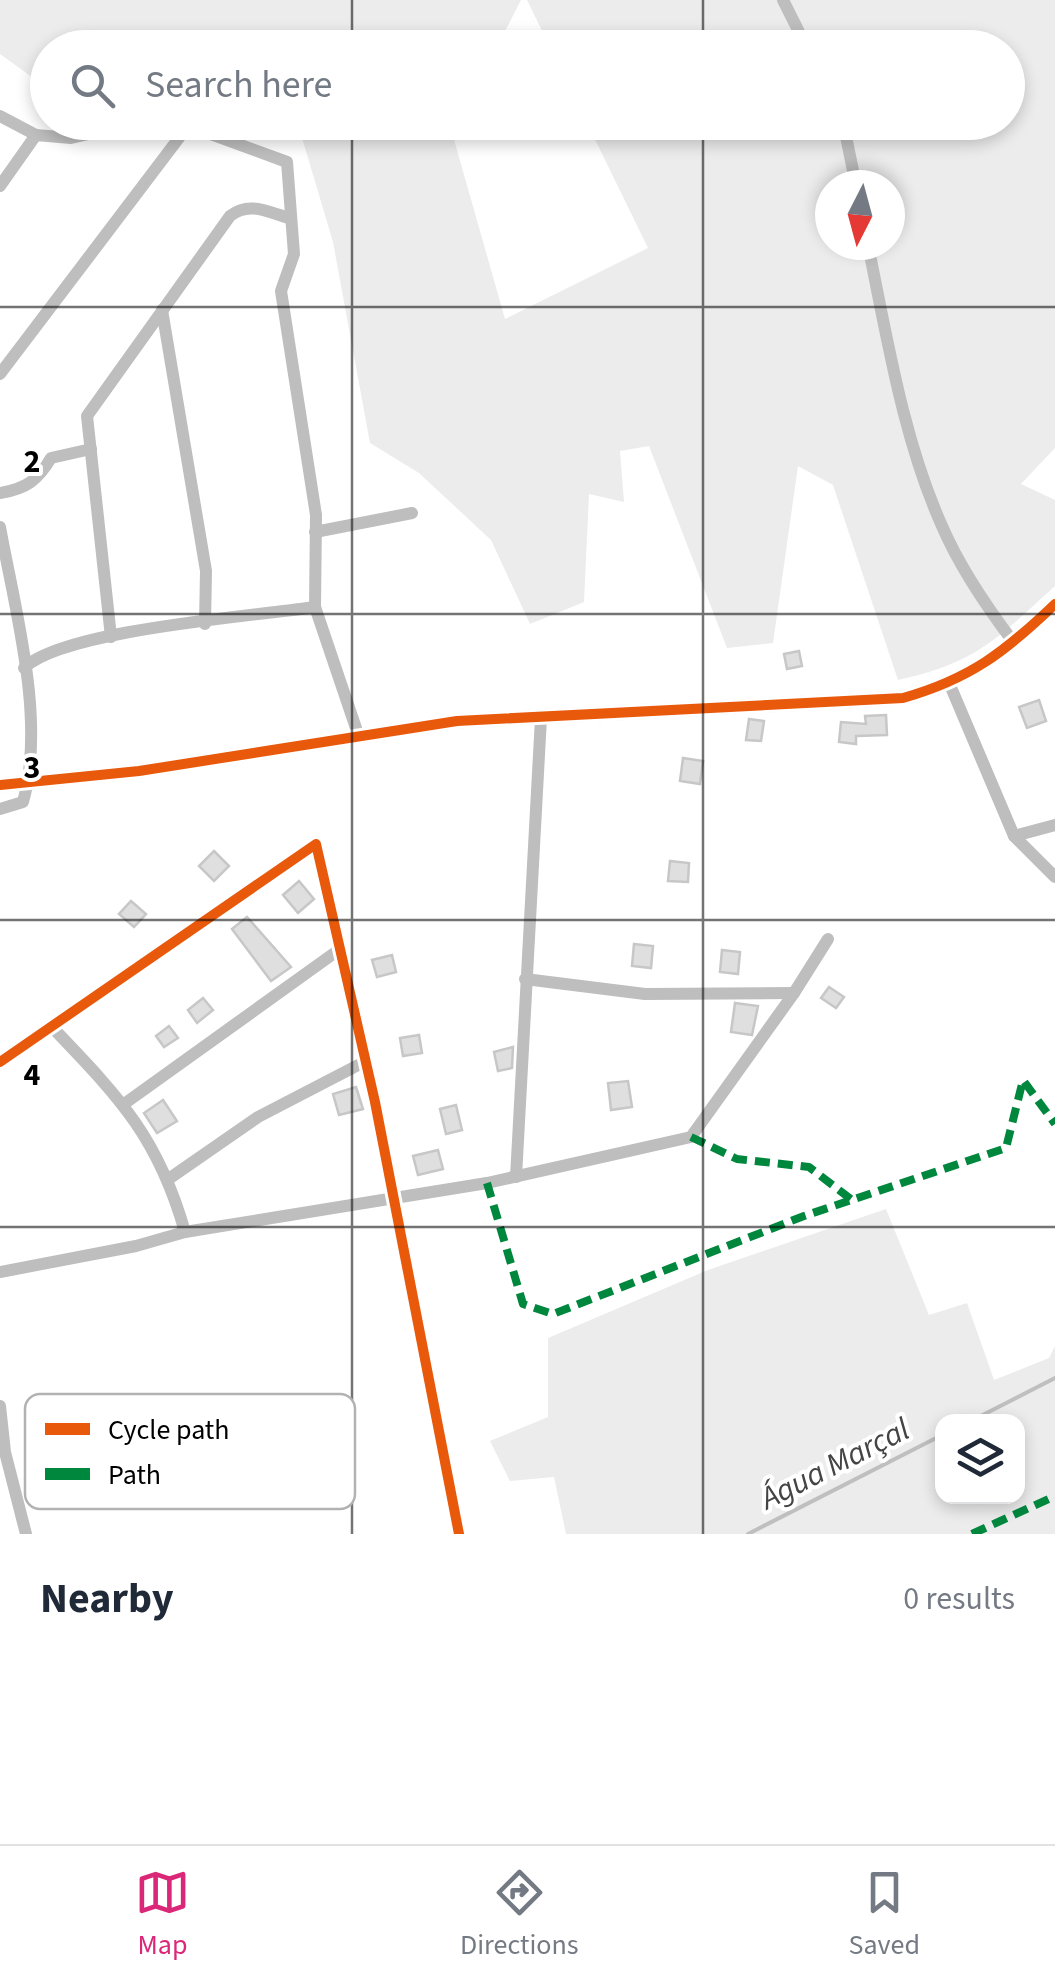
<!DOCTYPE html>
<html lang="en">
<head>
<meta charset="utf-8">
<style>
  body { margin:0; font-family:"Source Sans 3",sans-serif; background:#f2f2f3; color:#1f2937 }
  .controls { position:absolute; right:30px; bottom:30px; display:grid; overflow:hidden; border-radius:20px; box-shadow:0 5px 15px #0003 }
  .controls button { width:90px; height:90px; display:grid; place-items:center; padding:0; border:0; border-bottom:2px solid #e0e1e3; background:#fff; color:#1f2937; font:50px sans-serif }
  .compass { position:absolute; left:815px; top:170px; width:90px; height:90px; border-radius:50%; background:#fff; box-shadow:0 5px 15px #0003; rotate:186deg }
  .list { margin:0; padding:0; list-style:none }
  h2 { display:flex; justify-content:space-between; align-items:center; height:130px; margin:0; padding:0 40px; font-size:42px }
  h2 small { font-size:32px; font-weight:400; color:#747a83 }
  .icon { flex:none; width:55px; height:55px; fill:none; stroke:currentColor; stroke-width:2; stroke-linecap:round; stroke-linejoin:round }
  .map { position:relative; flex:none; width:1055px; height:1534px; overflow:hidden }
  .search { position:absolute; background:#fff; box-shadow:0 5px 15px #0003; left:30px; right:30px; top:30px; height:110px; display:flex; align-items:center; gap:25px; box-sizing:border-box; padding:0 35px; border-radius:55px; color:#747a83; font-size:38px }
  .sheet { height:310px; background:#fff }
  nav { display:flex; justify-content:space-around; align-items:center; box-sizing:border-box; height:140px; border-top:2px solid #e0e1e3; background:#fff; font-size:28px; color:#747a83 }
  nav a { display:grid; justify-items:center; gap:5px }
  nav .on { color:#db2777 }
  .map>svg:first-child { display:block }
  .green { fill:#ececec; fill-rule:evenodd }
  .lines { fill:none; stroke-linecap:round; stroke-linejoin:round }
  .stream { stroke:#bfbfbf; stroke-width:4 }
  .building { fill:#dfdfdf; stroke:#c7c7c7; stroke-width:2.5 }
  .minor { stroke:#bebebe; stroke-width:12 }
  .tertiary { stroke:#bebebe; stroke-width:15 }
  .quiet { stroke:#00873e; stroke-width:8; stroke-dasharray:15 8; stroke-linecap:butt }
  .cycleway-casing { stroke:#fff; stroke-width:16 }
  .cycleway { stroke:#e8590c; stroke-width:10 }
  .grid { fill:none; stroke:#000; stroke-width:2.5; stroke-opacity:0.55 }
  .labels { text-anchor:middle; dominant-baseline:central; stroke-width:8; stroke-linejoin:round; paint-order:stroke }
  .water-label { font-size:32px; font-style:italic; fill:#444; stroke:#fff }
  .key { fill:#fff; stroke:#b2b2b2; stroke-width:2.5 }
  .key-label { font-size:28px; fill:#000 }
  .grid-label { font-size:32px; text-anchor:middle; font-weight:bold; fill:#000; stroke:#fff; stroke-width:8; stroke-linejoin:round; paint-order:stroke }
</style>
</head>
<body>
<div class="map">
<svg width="1055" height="1534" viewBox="0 0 1055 1534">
  <rect width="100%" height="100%" fill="#fff"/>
  <g class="green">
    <path d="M0,0H521L497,47L48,48L47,88L0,54Z"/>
    <path d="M527,0H1055V448L1021,484L1055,500V586C998,638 976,663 898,680L833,485L798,466L773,643L727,648L649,446L620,451L624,502L589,494L584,602L530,624L491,540L419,473L370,443L333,242L300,131L276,123H459L453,136L505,319L648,248L587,123L1008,122V48L550,47ZM830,185H890V245H830Z"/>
    <path d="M886,1209L929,1315L967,1303L994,1380L1049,1358L1055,1346V1534H566L554,1477L510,1481L490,1441L548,1417V1338L708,1270ZM942,1422H1018V1496H942Z"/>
  </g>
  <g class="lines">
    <g class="stream">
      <path d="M969,1422L1055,1378"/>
      <path d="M748,1534L942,1435"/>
    </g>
  </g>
  <g class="building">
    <path d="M799,651L802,666L787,669L784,654Z"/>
    <path d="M1039,700L1046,721L1027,728L1019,707Z"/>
    <path d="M886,715L887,735L856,736V744L839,742L841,722L866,724L865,716Z"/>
    <path d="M749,719L764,721L761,741L746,740Z"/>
    <path d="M683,758L703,761L700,784L680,781Z"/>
    <path d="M214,851L229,866L214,881L199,866Z"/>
    <path d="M670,861L689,863L688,882L668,881Z"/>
    <path d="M299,881L314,899L298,913L283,895Z"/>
    <path d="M131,901L146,914L134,927L119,914Z"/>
    <path d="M247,917L291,967L271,981L232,929Z"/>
    <path d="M634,944L653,946L651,968L632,966Z"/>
    <path d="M722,950L740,952L738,974L720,972Z"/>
    <path d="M392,955L396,972L377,977L372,960Z"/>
    <path d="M829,987L844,997L836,1008L821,998Z"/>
    <path d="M203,998L213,1010L197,1023L188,1010Z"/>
    <path d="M735,1003L758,1006L752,1035L731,1032Z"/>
    <path d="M169,1026L178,1038L164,1047L156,1036Z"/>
    <path d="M419,1035L422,1053L403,1056L400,1038Z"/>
    <path d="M513,1047L512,1068L498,1071L494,1052Z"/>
    <path d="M628,1081L632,1107L611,1110L608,1083Z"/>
    <path d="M356,1087L363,1109L339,1115L333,1094Z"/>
    <path d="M163,1100L177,1121L157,1133L144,1113Z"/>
    <path d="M456,1105L462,1130L446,1134L440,1109Z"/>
    <path d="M438,1150L443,1169L418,1175L413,1156Z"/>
  </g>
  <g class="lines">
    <g class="minor">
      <path d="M783,0L807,48"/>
      <path d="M0,116L36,135"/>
      <path d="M178,122L287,162L294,254L281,291L316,515L315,607L358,734"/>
      <path d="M843,122L856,185"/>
      <path d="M0,186L36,135L71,138L141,122"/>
      <path d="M868,245C887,337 903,439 942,526C960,568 986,606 1014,643"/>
      <path d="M162,310L206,571L205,624"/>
      <path d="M0,374L188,126"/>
      <path d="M0,493C26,489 38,480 51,458L91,449"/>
      <path d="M0,527C15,610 46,720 23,802L0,809"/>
      <path d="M315,532L412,513"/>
      <path d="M111,637L87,416L230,216C249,201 268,212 289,218"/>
      <path d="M24,668C63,630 254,616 315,607"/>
      <path d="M950,685L1014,836L1055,877"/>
      <path d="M1014,836L1055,825"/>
      <path d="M525,979L645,994L794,993"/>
      <path d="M51,1026C118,1096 158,1136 185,1232"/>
      <path d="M0,1062L316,844L375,1102L459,1534"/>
      <path d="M124,1104L340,949"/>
      <path d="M516,1177L541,718"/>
      <path d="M170,1178L258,1117L366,1061"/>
      <path d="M0,1272L136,1246L185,1232L487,1183L691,1137L794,993L828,939"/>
      <path d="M0,1406L5,1452L26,1534"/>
    </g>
    <path class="tertiary" d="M0,785L139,771L457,721L903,698C970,679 1005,652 1055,604"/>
    <g class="quiet">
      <path d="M691,1137L737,1159L809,1167L852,1200"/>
      <path d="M487,1183L523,1304L553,1314L804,1216L1006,1148L1023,1080L1055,1124"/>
      <path d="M972,1534L1055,1496"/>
    </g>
    <g class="cycleway-casing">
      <g id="cycleway">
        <path d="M0,785L139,771L457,721L903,698C970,679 1005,652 1055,604"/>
        <path d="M0,1062L316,844L375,1102L459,1534"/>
      </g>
    </g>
    <use href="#cycleway" class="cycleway"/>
  </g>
  <path class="grid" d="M352,0V48M703,0V48M352,122V1534M703,122V1534M0,307H1055M0,614H1055M0,920H1055M0,1227H1055"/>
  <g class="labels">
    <g class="water-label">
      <text transform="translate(835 1464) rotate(-27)">Água Marçal</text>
    </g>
  </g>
  <rect x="25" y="1394" width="330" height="115" rx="15" class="key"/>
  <rect x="45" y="1423" width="45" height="12" fill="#e8590c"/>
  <rect x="45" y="1468" width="45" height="12" fill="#00873e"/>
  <g class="key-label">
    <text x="108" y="1439">Cycle path</text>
    <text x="108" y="1484">Path</text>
  </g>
  <g class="grid-label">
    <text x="32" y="472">2</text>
    <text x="32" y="778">3</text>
    <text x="32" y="1085">4</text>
  </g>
</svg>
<div class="controls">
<button><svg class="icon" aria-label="layers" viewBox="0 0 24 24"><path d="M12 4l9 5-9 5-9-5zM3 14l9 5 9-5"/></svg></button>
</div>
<svg class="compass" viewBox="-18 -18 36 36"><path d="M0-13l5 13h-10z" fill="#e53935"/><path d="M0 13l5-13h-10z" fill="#747a83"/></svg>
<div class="search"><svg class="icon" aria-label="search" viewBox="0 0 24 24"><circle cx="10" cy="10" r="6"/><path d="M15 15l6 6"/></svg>Search here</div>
</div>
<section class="sheet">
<h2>Nearby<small>0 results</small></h2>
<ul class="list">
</ul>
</section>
<nav>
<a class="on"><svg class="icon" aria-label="map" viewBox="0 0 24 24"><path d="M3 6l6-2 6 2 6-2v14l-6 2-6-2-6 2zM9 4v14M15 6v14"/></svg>Map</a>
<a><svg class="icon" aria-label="directions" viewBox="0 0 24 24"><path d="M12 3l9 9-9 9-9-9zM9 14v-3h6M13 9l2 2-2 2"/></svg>Directions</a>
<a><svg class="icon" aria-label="saved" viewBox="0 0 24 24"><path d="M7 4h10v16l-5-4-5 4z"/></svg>Saved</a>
</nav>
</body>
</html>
